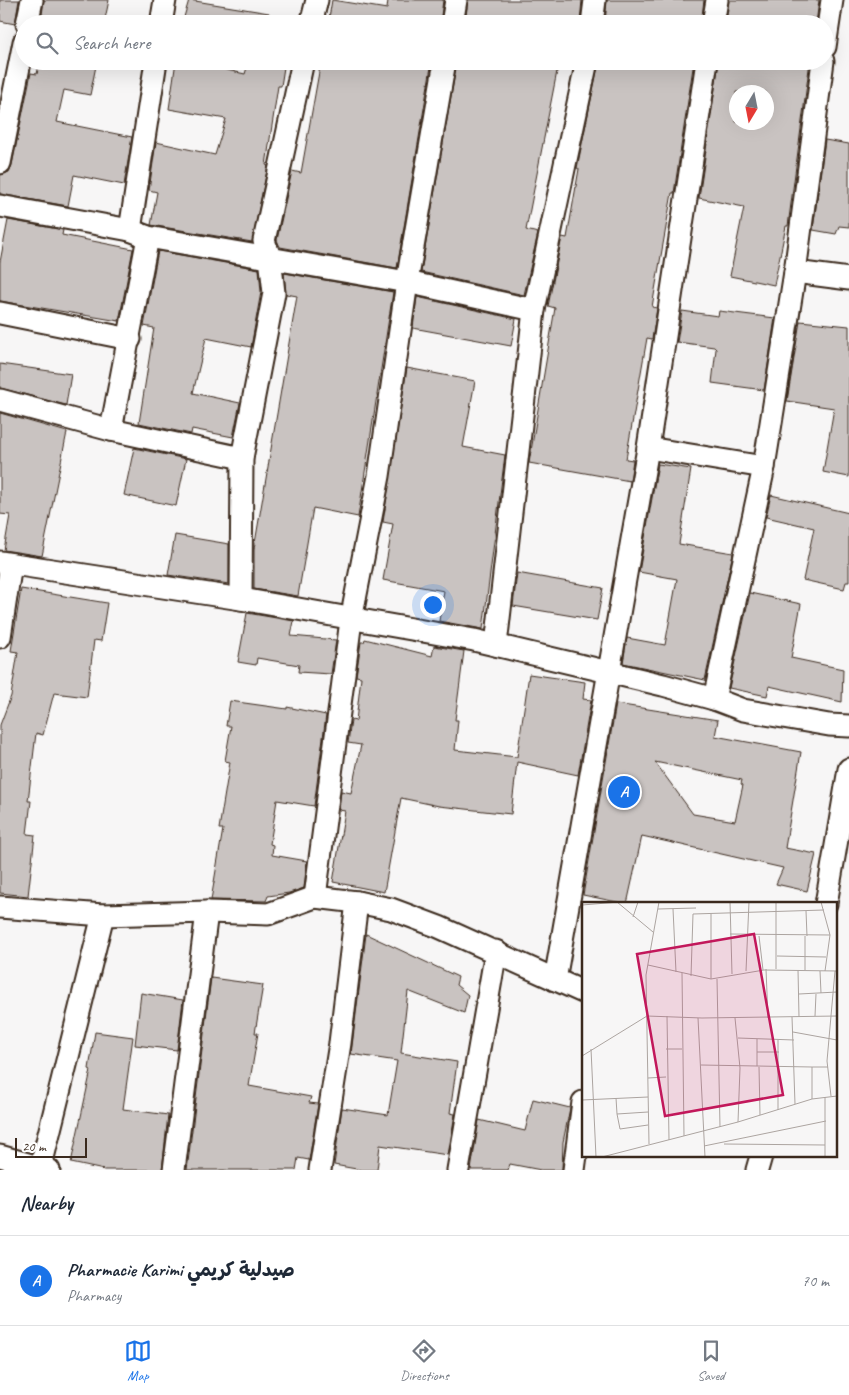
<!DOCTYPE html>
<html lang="en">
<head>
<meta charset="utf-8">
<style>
  body { margin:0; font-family:Caveat,"Playpen Sans Arabic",sans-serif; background:#f6f6f7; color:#1f2937 }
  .compass { position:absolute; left:729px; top:85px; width:45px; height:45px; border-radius:50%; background:#fff; box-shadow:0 5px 20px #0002; rotate:190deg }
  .scale { position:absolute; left:15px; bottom:12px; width:72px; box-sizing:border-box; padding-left:5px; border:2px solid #3b2a1e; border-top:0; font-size:14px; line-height:18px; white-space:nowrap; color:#3b2a1e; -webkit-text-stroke:4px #fff; paint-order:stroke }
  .you { position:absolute; left:432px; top:604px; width:18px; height:18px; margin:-12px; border:4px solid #fff; border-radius:50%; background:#1a73e8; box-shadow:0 0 0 8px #1a73e833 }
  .badge { display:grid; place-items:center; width:32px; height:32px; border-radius:50%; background:#1a73e8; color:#fff; font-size:16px; font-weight:700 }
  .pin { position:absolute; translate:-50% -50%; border:2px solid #fff; box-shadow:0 1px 5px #0006 }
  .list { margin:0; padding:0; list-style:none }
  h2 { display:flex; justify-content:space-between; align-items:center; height:65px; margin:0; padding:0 20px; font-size:21px }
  h2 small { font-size:16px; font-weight:400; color:#747a83 }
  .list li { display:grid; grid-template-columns:32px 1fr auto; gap:15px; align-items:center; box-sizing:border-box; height:90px; padding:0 20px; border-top:1px solid #e0e1e3 }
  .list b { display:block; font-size:19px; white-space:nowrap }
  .list p { margin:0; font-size:16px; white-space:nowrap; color:#747a83 }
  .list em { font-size:16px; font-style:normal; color:#747a83 }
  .icon { flex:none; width:28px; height:28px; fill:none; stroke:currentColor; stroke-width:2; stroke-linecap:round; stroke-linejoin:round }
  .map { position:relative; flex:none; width:849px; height:1170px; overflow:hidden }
  .search { position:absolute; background:#fff; box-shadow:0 5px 20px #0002; left:15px; right:15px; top:15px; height:55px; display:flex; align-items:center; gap:12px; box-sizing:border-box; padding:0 18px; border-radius:28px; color:#747a83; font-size:19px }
  .sheet { height:155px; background:#fff }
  nav { display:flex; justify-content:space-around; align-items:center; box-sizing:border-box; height:70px; border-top:1px solid #e0e1e3; background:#fff; font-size:14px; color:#747a83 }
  nav a { display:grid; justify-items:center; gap:2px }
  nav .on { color:#1a73e8 }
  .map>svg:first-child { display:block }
  .building { fill:#c9c3c1; stroke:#3b2a1e; fill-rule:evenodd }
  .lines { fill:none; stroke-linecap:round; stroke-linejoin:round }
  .street-casing { stroke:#3b2a1e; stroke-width:25 }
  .street { stroke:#fff; stroke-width:21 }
  .inset-road { fill:none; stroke:#aca4a0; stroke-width:1 }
  .view { fill:#c2185b; fill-opacity:0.15; stroke:#c2185b; stroke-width:2.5 }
  .inset-edge { fill:none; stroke:#3b2a1e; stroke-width:2.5 }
</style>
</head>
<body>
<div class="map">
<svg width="849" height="1170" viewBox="0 0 849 1170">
  <rect width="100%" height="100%" fill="#f7f6f6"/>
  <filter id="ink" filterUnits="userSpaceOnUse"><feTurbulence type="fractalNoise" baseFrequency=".02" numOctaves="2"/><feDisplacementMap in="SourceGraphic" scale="10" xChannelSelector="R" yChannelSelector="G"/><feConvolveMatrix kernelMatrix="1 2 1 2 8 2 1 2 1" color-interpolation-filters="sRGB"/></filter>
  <g filter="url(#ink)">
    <g class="building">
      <path d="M0,0H19L15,24L0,21Z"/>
      <path d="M44,0H109L104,24H87L42,15Z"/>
      <path d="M189,0L269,13L268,24H182Z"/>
      <path d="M332,0L387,9L388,0H443L440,24H328Z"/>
      <path d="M468,0H582L580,22L567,20L566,24H465Z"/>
      <path d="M607,0H704L701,24H605Z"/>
      <path d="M729,0H819L816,24H726Z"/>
      <path d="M40,61H97L90,95L64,90L57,122L132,137L124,185L74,175L68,206L0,194V175L9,172L12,165L31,73L37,74Z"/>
      <path d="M176,61H186L245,74L249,61H285L281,86H278L266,165L268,166L252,242L151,225L157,192L149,190L156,142L215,155L226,119L169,109Z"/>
      <path d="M321,61H432L397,268L280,247L277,240L292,171L301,173Z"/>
      <path d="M457,61H559L526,230L538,233L524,295L421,272Z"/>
      <path d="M599,61H694L674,193H672L652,307L657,308L652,339L647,338L626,459L633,460L630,481L529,463L555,308L548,306L562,237L567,238L579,169L577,168Z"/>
      <path d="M719,61H810L788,226H786L774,285L730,276L744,207L699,198ZM736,92H766V122H736Z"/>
      <path d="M825,140L849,144V227L839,226L836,234L813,230Z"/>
      <path d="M8,220L63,230L62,235L133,249L119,321L0,301V262Z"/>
      <path d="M158,251L259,269L261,292L251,347L206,338L193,393L240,403L233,437L192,429L191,434L139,423L154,328L144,326Z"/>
      <path d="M284,273L393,292L358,517L313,508L298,596L254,589V549L297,296L286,294Z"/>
      <path d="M417,297L516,319L511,346L413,328Z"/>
      <path d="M682,311L718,316L719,311L775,318L764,390L712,383L716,349L714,347L677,342Z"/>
      <path d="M800,321L849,326V477L823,472L834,408L787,401Z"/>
      <path d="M0,364L71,374L66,405L0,388Z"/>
      <path d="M407,368L475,381L463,447L505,455L483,629L439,621L444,591L383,580L393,524L383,522Z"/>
      <path d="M0,413L67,432L42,556L4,550L10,515L0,514Z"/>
      <path d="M134,448L186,459L176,506L124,495Z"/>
      <path d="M658,464L691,469L679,544L733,553L705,680L623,663L627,638L665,645L677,579L639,572Z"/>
      <path d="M771,495L849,513V582H846L844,589L803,580L814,528L766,517Z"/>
      <path d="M175,535L229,544V584L168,575Z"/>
      <path d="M517,573L603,588L597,620L513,606Z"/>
      <path d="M21,589L107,603L101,641L94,640L87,697L54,693L43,735L36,733L28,801H31L27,834L35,835L28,896L0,893V725L11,696L18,652L11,651Z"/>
      <path d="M750,593L801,604L791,658L843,669L842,702L769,686L767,696L729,688Z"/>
      <path d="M247,613L294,621L291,636L336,640L331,674L298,672L299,665L257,658L256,665L238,662Z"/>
      <path d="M365,639L432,656L434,646L464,651L455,720H458L455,750L517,757L529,674L585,682L583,699L591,700L578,775L517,762L511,814L439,806L401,798L384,892L333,882L345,811L339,810L341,791L351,793L361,745L348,743L351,720L356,721L361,677L356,676L361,642H364Z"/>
      <path d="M230,701L287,709V707L326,715L314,806L277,800L270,844L273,845L272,855L307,861L304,888L289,893L268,896L266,901L211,900L223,829H219L230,762L225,761L231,726H226Z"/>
      <path d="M616,704L718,720L715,736L801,752L785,848L816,854L807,891L776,884L783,868L642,836L627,904L583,895ZM655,762L742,780L741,784L743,785L735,821L693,814Z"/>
      <path d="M366,934L458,977L456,985L468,995L464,1013L408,991L401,1053L457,1062L450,1113L455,1114L448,1155L380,1145L377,1170H362L334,1165L342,1108L388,1115L397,1061L351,1054Z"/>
      <path d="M211,978L263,985L255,1033H258L249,1086L311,1097L309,1103L318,1104L309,1160L298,1158L296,1170H187Z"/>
      <path d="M141,993L183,1000L177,1050L135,1045Z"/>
      <path d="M95,1032L133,1037L123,1109L168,1115L162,1170H104L71,1163L91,1070L89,1069Z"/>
      <path d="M533,1099L570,1108L563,1142L562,1170H541L510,1164L508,1170H471L479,1120L525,1131Z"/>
    </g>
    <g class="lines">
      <g class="street-casing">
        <g id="street">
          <path d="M27,24L32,0"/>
          <path d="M161,24L165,0"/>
          <path d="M311,24L317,0"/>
          <path d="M452,24L456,0"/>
          <path d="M592,24L595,0"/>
          <path d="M713,24L717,0"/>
          <path d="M825,47L832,0"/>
          <path d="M0,163L24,42"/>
          <path d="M0,206L130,230L148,237L407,282L534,310"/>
          <path d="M130,230L156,61"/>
          <path d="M795,272L849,279"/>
          <path d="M0,313L130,339"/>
          <path d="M0,400L111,430L242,458"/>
          <path d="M111,430L148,237"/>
          <path d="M648,448L764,467"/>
          <path d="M0,562L241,599L474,640L663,685L714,699L743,710L829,725L849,726"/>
          <path d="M241,599L242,458L274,293L270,257L264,241L303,61"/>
          <path d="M0,637L11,564"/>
          <path d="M496,645L534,310L587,61"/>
          <path d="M714,699L764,467L795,272L823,61"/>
          <path d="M315,897L351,620L379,476L407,282L445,61"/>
          <path d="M826,904L849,769"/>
          <path d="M0,907L103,915L207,912L268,914L315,897L357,902L391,909L439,927L583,992"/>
          <path d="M555,980L648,448L707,61"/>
          <path d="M0,1156L49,1170"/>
          <path d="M40,1170L103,915"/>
          <path d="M174,1170L207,912"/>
          <path d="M320,1170L340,1043L357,902"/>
          <path d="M458,1170L496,951"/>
          <path d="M574,1170L583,1102"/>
          <path d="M757,1170L761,1156"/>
        </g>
      </g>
      <use href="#street" class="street"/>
    </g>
  </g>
  <g transform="translate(582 902)">
    <rect width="255" height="255" fill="#f7f6f6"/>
    <path class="inset-road" d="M35,0L71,30M148,0L150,72M194,0V67M239,0L248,33L243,69M0,3L37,0M76,7L114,6M91,7L94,70M224,9L225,34M129,12V77M51,15L56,0M148,32L248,33M177,34L181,68M223,34V68M195,54L244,55M66,63L129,77L182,68L255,69M184,67L186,116M216,68L217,115M164,69L167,0M238,69L239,91M100,71L102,234M109,74L111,12L242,8M135,77L138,225M217,92L255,90M85,114L87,238M233,114L234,92M210,115L213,202M116,116L123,255M153,116L158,166L156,220M211,130L255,138M156,136L212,138M9,147L14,255M84,147H100M175,150H197M0,154L65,114L120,116L255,114M119,163L230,165M175,164V137M177,165L178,213M66,176L84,175M249,194L245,159L253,69M34,196L35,212L66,210M230,197V165H246M0,198L66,195M196,208V138M35,212L38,227L66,223M67,242L64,73L77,0M142,242L243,243M122,244L244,219M20,255L156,220L230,197L255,194M243,255V195"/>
    <path class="view" d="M172,32L201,193L83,214L55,52Z"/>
    <rect width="255" height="255" class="inset-edge"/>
  </g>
</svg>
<svg class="compass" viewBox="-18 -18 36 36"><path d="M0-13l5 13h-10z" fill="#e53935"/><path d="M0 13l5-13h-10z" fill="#747a83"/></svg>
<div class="scale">20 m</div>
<div class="you"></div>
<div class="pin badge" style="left:624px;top:792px">A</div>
<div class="search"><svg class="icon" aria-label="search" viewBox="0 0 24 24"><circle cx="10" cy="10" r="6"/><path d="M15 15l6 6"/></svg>Search here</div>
</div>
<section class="sheet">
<h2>Nearby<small></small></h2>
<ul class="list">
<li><span class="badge">A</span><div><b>Pharmacie Karimi صيدلية كريمي</b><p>Pharmacy</p></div><em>70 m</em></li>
</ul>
</section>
<nav>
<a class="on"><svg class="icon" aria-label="map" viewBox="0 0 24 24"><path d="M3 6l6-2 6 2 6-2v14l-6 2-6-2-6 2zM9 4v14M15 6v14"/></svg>Map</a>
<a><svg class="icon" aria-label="directions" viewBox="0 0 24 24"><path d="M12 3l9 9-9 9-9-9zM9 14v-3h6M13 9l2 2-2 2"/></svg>Directions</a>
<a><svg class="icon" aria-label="saved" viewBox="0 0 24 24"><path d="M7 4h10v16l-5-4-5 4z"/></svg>Saved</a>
</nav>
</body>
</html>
